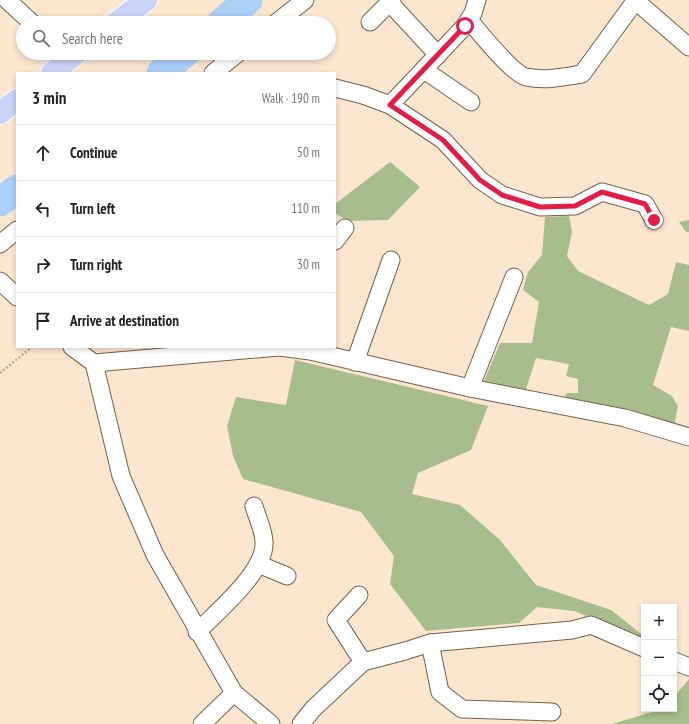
<!DOCTYPE html>
<html lang="en">
<head>
<meta charset="utf-8">
<style>
  body { margin:0; font-family:"PT Sans Narrow",sans-serif; background:#f2f2f2; color:#222 }
  .controls { position:absolute; right:12px; bottom:12px; display:grid; overflow:hidden; border-radius:0px; box-shadow:0 2px 6px #0003 }
  .controls button { width:36px; height:36px; display:grid; place-items:center; padding:0; border:0; border-bottom:1px solid #e0e0e0; background:#fff; color:#222; font:20px sans-serif }
  .stop { position:absolute; width:12px; height:12px; margin:-9px; border:3px solid #e11d48; border-radius:50%; background:#fff }
  .stop.end { background:#e11d48; border-color:#fff; box-shadow:0 1px 4px #0008 }
  .list { margin:0; padding:0; list-style:none }
  h2 { display:flex; justify-content:space-between; align-items:center; height:52px; margin:0; padding:0 16px; font-size:17px }
  h2 small { font-size:13px; font-weight:400; color:#767676 }
  .list li { display:grid; grid-template-columns:26px 1fr auto; gap:12px; align-items:center; box-sizing:border-box; height:56px; padding:0 16px; border-top:1px solid #e0e0e0 }
  .list b { display:block; font-size:15px; white-space:nowrap }
  .list em { font-size:13px; font-style:normal; color:#767676 }
  .icon { flex:none; width:22px; height:22px; fill:none; stroke:currentColor; stroke-width:2; stroke-linecap:round; stroke-linejoin:round }
  .map { position:relative; flex:none; width:689px; height:724px; overflow:hidden }
  .search { position:absolute; background:#fff; box-shadow:0 2px 6px #0003; left:16px; top:16px; width:320px; height:44px; display:flex; align-items:center; gap:10px; box-sizing:border-box; padding:0 14px; border-radius:22px; color:#767676; font-size:15px }
  .panel { position:absolute; background:#fff; box-shadow:0 2px 6px #0003; left:16px; top:72px; width:320px; height:276px; border-radius:0px }
  .map>svg:first-child { display:block }
  .forest { fill:#a7bd8e }
  .lines { fill:none; stroke-linecap:round; stroke-linejoin:round }
  .river { stroke:#abcff7; stroke-width:29 }
  .minor-casing { stroke:#786048; stroke-width:19 }
  .major-casing { stroke:#fff; stroke-width:24 }
  .path { stroke:#b9a795; stroke-width:2.5; stroke-dasharray:2 2; stroke-linecap:butt }
  .minor { stroke:#fff; stroke-width:17 }
  .major { stroke:#cad3f5; stroke-width:22 }
  .route { stroke:#e11d48; stroke-width:5 }
</style>
</head>
<body>
<div class="map">
<svg width="689" height="724" viewBox="0 0 689 724">
  <rect width="100%" height="100%" fill="#fce6d0"/>
  <g class="forest">
    <path d="M390,162L420,187L388,220L347,221L335,213V204Z"/>
    <path d="M569,216L572,232L567,256L578,271L649,305L668,294L676,262L689,265V331L671,327L653,385L672,396L678,406L674,426L563,399L567,393H578V379L566,376L569,364L536,358L525,392L484,381L500,343H532L539,302L523,290L528,272L542,255L545,217Z"/>
    <path d="M689,220V232H686L679,222Z"/>
    <path d="M295,360L488,406L471,450L418,473L412,494L460,505L500,540L536,585L611,610L644,636V639L574,611L537,607L519,623L426,631L390,584L394,556L361,512L243,479L233,456L227,426L236,397L286,405Z"/>
    <path d="M689,679V724H612L662,709H674V697Z"/>
  </g>
  <g class="lines">
    <g class="river">
      <path d="M221,23L248,0"/>
      <path d="M161,73L185,53"/>
      <path d="M0,202L17,189"/>
    </g>
    <g class="minor-casing">
      <g id="minor">
        <path d="M7,0L32,23"/>
        <path d="M636,1L689,47"/>
        <path d="M390,3L438,55"/>
        <path d="M469,20C479,32 513,74 526,77C545,81 563,77 582,74L636,0"/>
        <path d="M370,22L392,0"/>
        <path d="M276,23L305,0"/>
        <path d="M424,70L471,102"/>
        <path d="M213,73L238,53"/>
        <path d="M335,88L363,95L390,105L443,140L480,180L502,195L540,207L575,206L602,192L645,204L654,220"/>
        <path d="M390,105L465,26L473,13L477,0"/>
        <path d="M335,241L345,228"/>
        <path d="M0,244L17,230"/>
        <path d="M0,281L17,297"/>
        <path d="M72,347L94,363L280,347L310,351L470,388L625,418L689,437"/>
        <path d="M355,362L391,260"/>
        <path d="M94,363L121,476L155,555L234,693L271,724"/>
        <path d="M470,388L514,277"/>
        <path d="M258,564L287,576"/>
        <path d="M359,595L336,620L363,662"/>
        <path d="M197,632C217,612 266,571 264,542C264,531 257,517 254,506"/>
        <path d="M430,643L440,692L462,709L552,712"/>
        <path d="M674,661L689,667"/>
        <path d="M202,724L234,693"/>
        <path d="M301,724L313,709L363,662L405,651L430,643L572,630L591,625L644,648"/>
      </g>
    </g>
    <g class="major-casing">
      <g id="major">
        <path d="M116,23L146,0"/>
        <path d="M52,73L77,53"/>
        <path d="M0,113L17,100"/>
      </g>
    </g>
    <path class="path" d="M0,373L32,347"/>
    <use href="#minor" class="minor"/>
    <use href="#major" class="major"/>
  </g>
  <g class="lines">
    <path class="route" d="M465,26L390,105L443,140L480,180L502,195L540,207L575,206L602,192L645,204L654,220"/>
  </g>
</svg>
<div class="controls">
<button>+</button>
<button>−</button>
<button><svg class="icon" aria-label="locate" viewBox="0 0 24 24"><circle cx="12" cy="12" r="6"/><path d="M12 2v4M12 18v4M2 12h4M18 12h4"/></svg></button>
</div>
<div class="stop" style="left:465px;top:26px"></div>
<div class="stop end" style="left:654px;top:220px"></div>
<div class="search"><svg class="icon" aria-label="search" viewBox="0 0 24 24"><circle cx="10" cy="10" r="6"/><path d="M15 15l6 6"/></svg>Search here</div>
<section class="panel">
<h2>3 min<small>Walk · 190 m</small></h2>
<ul class="list">
<li><svg class="icon" aria-label="ahead" viewBox="0 0 24 24"><path d="M12 20V5M6 11l6-6 6 6"/></svg><div><b>Continue</b></div><em>50 m</em></li>
<li><svg class="icon" aria-label="left" viewBox="0 0 24 24"><path d="M17 20v-9H6M10 6l-5 5 5 5"/></svg><div><b>Turn left</b></div><em>110 m</em></li>
<li><svg class="icon" aria-label="right" viewBox="0 0 24 24"><path d="M7 20v-9h11M14 6l5 5-5 5"/></svg><div><b>Turn right</b></div><em>30 m</em></li>
<li><svg class="icon" aria-label="arrive" viewBox="0 0 24 24"><path d="M6 21V4h12l-3 4 3 4H6"/></svg><div><b>Arrive at destination</b></div></li>
</ul>
</section>
</div>
</body>
</html>
